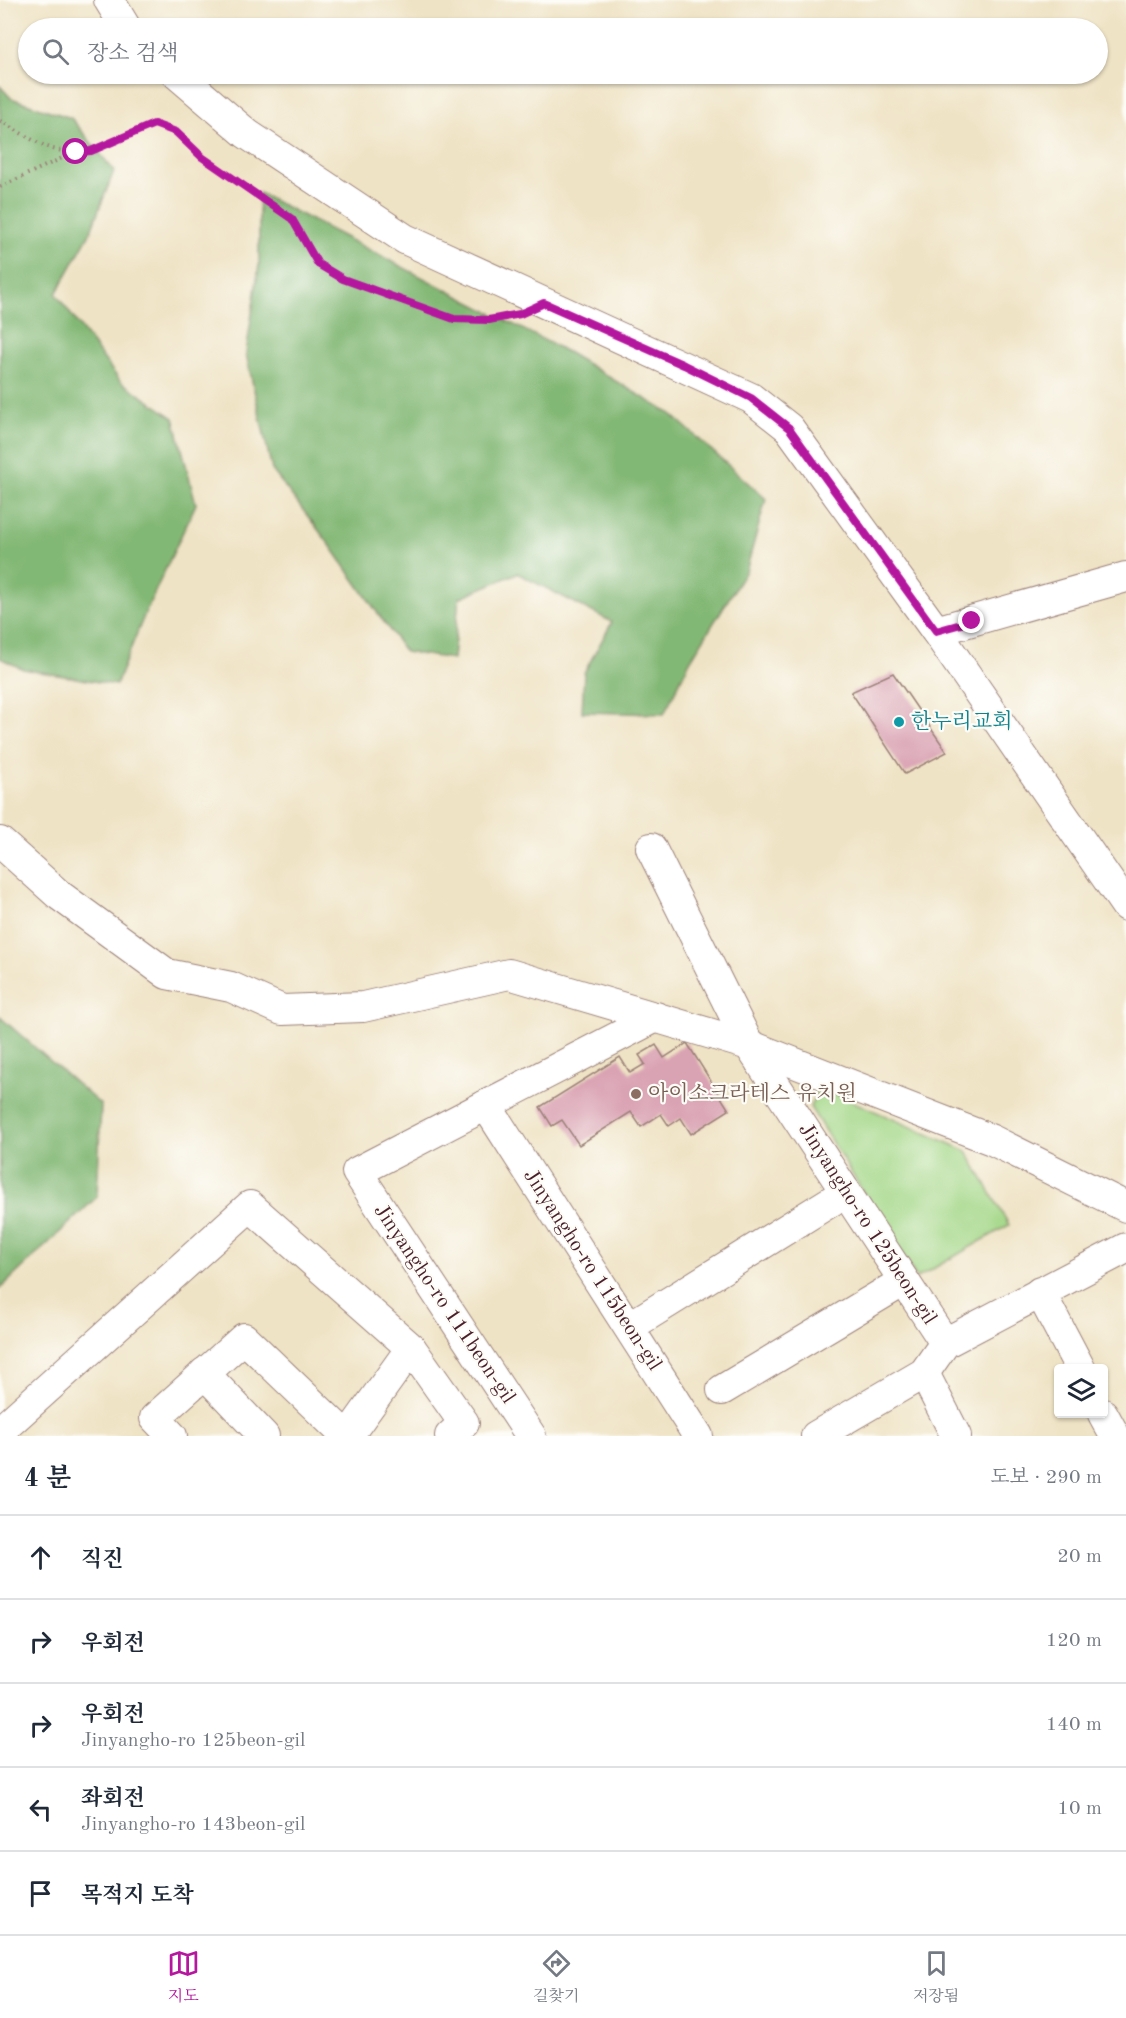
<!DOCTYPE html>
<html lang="ko">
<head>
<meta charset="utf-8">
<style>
  body { margin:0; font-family:"Old Standard TT","Noto Serif KR",serif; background:#f6f6f7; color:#1f2937 }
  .controls { position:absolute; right:18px; bottom:18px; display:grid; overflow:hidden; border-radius:6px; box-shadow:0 2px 4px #0004 }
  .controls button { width:54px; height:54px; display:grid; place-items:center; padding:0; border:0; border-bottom:2px solid #e0e1e3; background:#fff; color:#1f2937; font:30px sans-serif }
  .stop { position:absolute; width:18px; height:18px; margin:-14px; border:4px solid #b5179e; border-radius:50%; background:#fff }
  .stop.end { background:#b5179e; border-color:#fff; box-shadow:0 2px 6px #0008 }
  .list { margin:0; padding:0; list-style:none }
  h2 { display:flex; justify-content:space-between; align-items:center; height:78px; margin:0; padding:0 24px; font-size:26px }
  h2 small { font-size:20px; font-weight:400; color:#747a83 }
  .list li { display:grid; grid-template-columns:39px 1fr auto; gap:18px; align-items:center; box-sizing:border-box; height:84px; padding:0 24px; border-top:2px solid #e0e1e3 }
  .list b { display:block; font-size:22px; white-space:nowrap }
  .list p { margin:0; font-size:20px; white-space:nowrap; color:#747a83 }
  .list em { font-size:20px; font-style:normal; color:#747a83 }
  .icon { flex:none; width:33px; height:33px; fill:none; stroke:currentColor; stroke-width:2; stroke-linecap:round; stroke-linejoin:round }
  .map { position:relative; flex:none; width:1126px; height:1436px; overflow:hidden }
  .search { position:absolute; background:#fff; box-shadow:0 2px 4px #0004; left:18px; right:18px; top:18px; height:66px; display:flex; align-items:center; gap:15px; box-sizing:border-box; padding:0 21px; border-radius:33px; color:#747a83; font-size:22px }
  .sheet { height:498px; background:#fff }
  nav { display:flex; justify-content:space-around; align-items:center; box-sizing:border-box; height:84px; border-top:2px solid #e0e1e3; background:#fff; font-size:16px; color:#747a83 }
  nav a { display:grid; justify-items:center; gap:3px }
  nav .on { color:#b5179e }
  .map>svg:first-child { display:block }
  .green { fill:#a3d787; stroke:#767b59; stroke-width:1.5 }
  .forest { fill:#82b874; stroke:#666c50; stroke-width:1.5 }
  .building { fill:#daa3b4 }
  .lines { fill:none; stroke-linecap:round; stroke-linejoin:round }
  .minor-casing { stroke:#9c8178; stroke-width:32 }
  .path { stroke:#9c8178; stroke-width:4; stroke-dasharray:1.5 4.5; stroke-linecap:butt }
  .minor { stroke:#fff; stroke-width:30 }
  .route { stroke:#b5179e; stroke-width:8 }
  .culture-dot { fill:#0f9aa8; stroke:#fdfcf7; stroke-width:2 }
  .education-dot { fill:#8d6e63; stroke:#fdfcf7; stroke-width:2 }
  .labels { text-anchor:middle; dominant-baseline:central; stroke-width:4.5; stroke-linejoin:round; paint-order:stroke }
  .culture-label { font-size:21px; fill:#0d838f; stroke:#fdfcf7; text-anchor:start }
  .education-label { font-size:21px; fill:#785e54; stroke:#fdfcf7; text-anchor:start }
  .street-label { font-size:21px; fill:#4a1f2b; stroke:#fdfcf7 }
</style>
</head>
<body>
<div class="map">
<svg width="1126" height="1436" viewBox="0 0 1126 1436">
  <rect width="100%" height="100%" fill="#fdfcf7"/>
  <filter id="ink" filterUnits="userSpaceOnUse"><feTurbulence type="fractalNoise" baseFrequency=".0167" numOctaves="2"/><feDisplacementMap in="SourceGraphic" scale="12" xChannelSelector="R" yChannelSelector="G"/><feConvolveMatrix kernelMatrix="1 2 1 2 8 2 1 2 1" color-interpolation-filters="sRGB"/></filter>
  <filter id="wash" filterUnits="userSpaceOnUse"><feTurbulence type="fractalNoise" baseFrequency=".008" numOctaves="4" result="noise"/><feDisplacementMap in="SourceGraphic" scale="24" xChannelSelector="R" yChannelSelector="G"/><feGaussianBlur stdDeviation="1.35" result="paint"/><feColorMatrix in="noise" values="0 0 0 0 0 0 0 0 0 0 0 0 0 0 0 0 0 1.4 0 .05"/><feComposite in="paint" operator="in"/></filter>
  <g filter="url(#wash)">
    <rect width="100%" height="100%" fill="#efe3c5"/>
    <path class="green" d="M819,1087L967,1151L1009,1225L917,1278L810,1107Z"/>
    <g class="forest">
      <path d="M0,86L11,98L71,118L114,171L90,233L56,294L120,381L174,418L196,504L146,611L116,685L23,669L0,658Z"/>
      <path d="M259,193L567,352L671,414L766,499L746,571L690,661L664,714L582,712L584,673L612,622L517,573L459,598L453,659L405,652L330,545L272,470L246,354L259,265Z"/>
      <path d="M0,1017L101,1105L97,1197L0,1289Z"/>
    </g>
    <g id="blocks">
      <g class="building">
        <path d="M893,673L947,752L905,774L851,692Z"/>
        <path d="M687,1043L729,1110L691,1134L681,1118L669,1126L661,1114L641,1127L631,1112L579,1145L562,1120L552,1126L540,1107L620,1057L630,1073L645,1064L639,1055L656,1045L664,1058Z"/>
      </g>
    </g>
  </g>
  <g filter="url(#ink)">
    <use href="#blocks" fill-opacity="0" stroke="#9c8178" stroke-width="1.5"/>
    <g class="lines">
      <g class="minor-casing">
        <g id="minor">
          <path d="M109,0L126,28"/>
          <path d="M177,74L247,134L405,239L751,398L789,428L936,631L1126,906"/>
          <path d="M936,631L1126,577"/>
          <path d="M0,842L59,895L167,974L231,987L282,1010L363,1007L509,974L749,1045L945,1343"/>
          <path d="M651,848L749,1045L992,1140L1126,1207"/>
          <path d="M486,1105L698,1436"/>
          <path d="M1040,1292L1080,1368"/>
          <path d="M629,1327L846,1192"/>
          <path d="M204,1373L264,1436"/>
          <path d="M924,1373L956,1436"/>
          <path d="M722,1390L904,1281"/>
          <path d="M1103,1414L1115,1436"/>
          <path d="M0,1431L250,1206L411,1348"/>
          <path d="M172,1436L155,1418L244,1338L346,1436"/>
          <path d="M348,1436L411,1348L464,1423L450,1436"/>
          <path d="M531,1436L357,1172L656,1017"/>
          <path d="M816,1436L924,1373L945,1343L1126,1248"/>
        </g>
      </g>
      <g class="path">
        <path d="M0,121C17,130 35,143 53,149C89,159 123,137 154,124L176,132L202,157L292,219L318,264L343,280L454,319L489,320L506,316"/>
        <path d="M0,187L75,152"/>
      </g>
      <use href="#minor" class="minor"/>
    </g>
  </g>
  <g class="lines" filter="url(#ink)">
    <path class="route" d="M76,152L91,151L154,124L176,132L202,157L292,219L318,264L343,279L454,319L489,320L520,314L544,303L684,365L751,398L789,428L936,631L972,621"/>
  </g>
  <circle class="culture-dot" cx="899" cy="722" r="6"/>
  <circle class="education-dot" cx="636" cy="1094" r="6"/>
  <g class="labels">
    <g class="culture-label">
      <text x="911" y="722">한누리교회</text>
    </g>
    <g class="education-label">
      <text x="648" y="1094">아이소크라테스 유치원</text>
    </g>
    <g class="street-label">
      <text transform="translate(867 1224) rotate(57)">Jinyangho-ro 125beon-gil</text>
      <text transform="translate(592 1270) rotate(57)">Jinyangho-ro 115beon-gil</text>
      <text transform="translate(444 1304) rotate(56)">Jinyangho-ro 111beon-gil</text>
    </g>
  </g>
</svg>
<div class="controls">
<button><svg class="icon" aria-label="layers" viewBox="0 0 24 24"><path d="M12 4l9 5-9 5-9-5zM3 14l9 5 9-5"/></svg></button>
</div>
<div class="stop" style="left:76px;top:152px"></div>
<div class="stop end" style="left:972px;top:621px"></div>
<div class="search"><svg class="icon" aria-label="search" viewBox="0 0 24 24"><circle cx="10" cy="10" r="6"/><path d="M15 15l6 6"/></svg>장소 검색</div>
</div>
<section class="sheet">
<h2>4 분<small>도보 · 290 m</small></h2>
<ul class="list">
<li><svg class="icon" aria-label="ahead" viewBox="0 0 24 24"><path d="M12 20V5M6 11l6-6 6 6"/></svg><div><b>직진</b></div><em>20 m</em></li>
<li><svg class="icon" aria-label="right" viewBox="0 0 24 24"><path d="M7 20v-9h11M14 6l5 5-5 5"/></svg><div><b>우회전</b></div><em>120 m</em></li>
<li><svg class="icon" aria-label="right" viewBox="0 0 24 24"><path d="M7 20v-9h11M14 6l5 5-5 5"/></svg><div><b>우회전</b><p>Jinyangho-ro 125beon-gil</p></div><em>140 m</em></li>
<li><svg class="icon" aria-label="left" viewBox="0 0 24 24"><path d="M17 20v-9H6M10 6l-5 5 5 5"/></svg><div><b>좌회전</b><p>Jinyangho-ro 143beon-gil</p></div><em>10 m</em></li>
<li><svg class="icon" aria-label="arrive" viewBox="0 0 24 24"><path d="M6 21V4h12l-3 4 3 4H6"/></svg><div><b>목적지 도착</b></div></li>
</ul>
</section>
<nav>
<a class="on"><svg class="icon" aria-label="map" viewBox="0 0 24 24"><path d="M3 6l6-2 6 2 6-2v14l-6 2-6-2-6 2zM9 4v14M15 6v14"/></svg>지도</a>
<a><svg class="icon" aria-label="directions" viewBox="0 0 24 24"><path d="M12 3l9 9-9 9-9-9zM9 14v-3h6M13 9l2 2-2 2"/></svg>길찾기</a>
<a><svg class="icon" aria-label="saved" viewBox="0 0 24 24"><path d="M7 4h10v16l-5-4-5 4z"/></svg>저장됨</a>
</nav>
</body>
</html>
